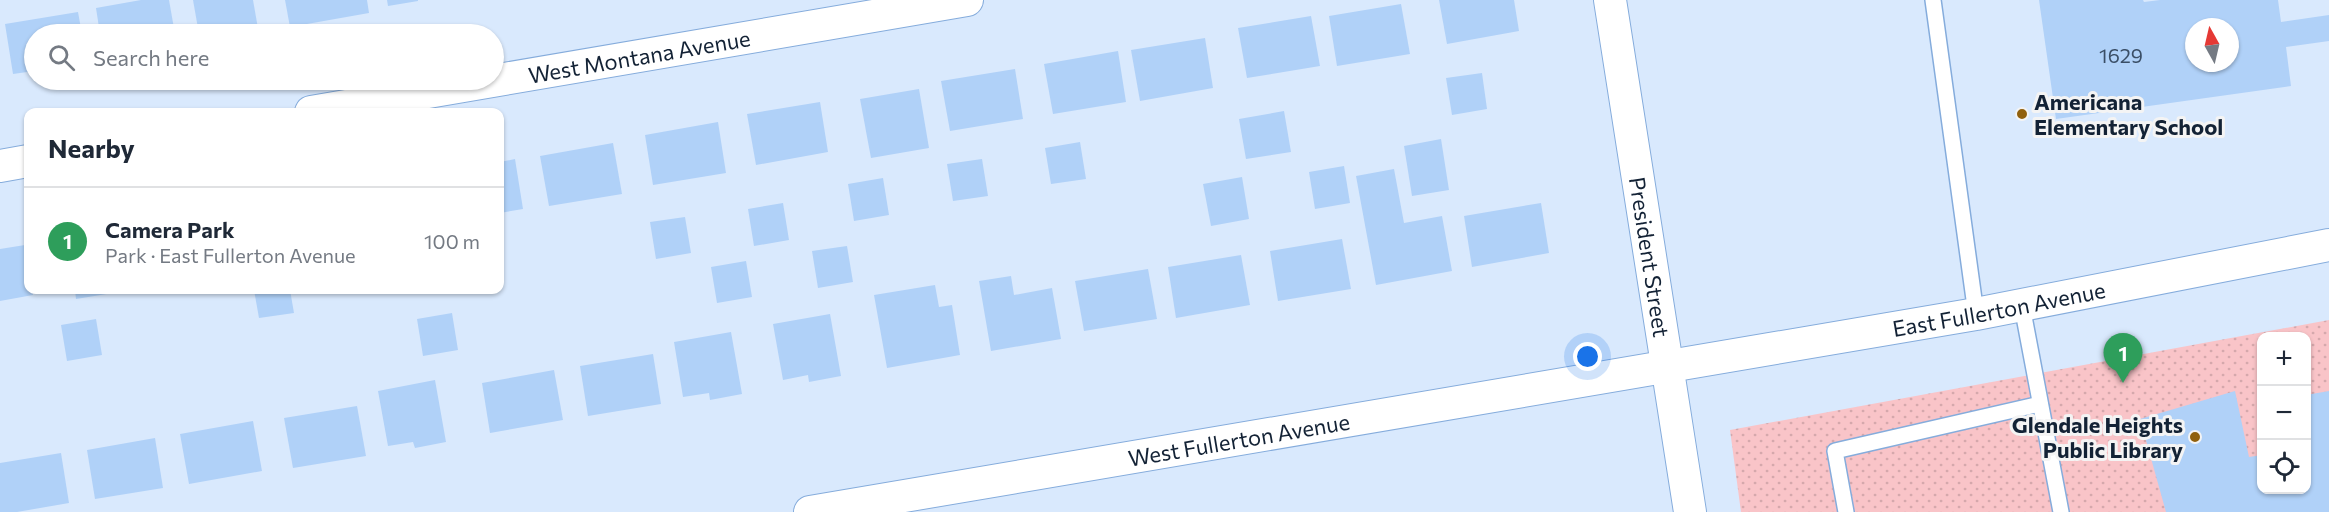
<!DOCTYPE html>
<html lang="en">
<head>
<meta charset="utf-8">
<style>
  body { margin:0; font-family:Commissioner,sans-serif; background:#f6f6f7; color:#1f2937 }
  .controls { position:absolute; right:18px; bottom:18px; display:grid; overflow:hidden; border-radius:12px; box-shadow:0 2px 4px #0004 }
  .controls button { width:54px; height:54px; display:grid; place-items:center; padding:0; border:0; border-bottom:2px solid #e0e1e3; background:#fff; color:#1f2937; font:30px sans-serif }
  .compass { position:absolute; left:2185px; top:18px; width:54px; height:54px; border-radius:50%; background:#fff; box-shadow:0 2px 4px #0004; rotate:352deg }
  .you { position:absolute; left:1588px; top:357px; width:21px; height:21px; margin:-15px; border:4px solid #fff; border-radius:50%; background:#1a73e8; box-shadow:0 0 0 9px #1a73e833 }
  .badge { display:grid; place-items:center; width:39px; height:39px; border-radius:50%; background:#90600d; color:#fff; font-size:20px; font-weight:700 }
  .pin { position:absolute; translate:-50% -50px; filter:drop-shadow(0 2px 3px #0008) }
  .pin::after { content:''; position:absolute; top:32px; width:21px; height:18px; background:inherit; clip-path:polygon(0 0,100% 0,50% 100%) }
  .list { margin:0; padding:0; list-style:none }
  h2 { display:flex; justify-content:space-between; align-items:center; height:78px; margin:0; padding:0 24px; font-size:26px }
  h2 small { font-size:20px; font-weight:400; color:#747a83 }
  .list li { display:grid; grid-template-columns:39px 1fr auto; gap:18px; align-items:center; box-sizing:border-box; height:108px; padding:0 24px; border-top:2px solid #e0e1e3 }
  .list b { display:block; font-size:22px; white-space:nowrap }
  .list p { margin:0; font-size:20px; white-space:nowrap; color:#747a83 }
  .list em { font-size:20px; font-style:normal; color:#747a83 }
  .icon { flex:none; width:33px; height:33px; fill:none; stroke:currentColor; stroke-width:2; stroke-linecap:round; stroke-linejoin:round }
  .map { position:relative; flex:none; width:2329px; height:512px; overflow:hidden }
  .search { position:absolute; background:#fff; box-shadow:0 2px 4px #0004; left:24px; top:24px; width:480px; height:66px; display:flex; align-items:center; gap:15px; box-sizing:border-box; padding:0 21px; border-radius:33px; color:#747a83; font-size:22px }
  .panel { position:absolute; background:#fff; box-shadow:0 2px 4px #0004; left:24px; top:108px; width:480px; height:186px; border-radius:12px }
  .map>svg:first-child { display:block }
  .park { fill:url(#park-dots); fill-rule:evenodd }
  .building { fill:#b0d1f8; fill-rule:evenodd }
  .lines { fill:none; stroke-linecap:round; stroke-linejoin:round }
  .service-casing { stroke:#85acdc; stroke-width:18 }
  .minor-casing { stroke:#85acdc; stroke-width:34 }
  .service { stroke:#fff; stroke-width:15 }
  .minor { stroke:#fff; stroke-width:32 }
  .poi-dot { fill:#90600d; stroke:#f4f4f4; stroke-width:2 }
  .labels { text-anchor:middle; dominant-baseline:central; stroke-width:6; stroke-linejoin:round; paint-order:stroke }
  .number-label { font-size:20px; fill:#3a4e66 }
  .street-label { font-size:22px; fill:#132235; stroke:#f4f4f4 }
  .poi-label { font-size:22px; font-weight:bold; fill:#132235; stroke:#f4f4f4; text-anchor:start }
</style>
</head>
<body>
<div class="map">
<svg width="2329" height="512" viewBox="0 0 2329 512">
  <defs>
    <pattern id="park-dots" width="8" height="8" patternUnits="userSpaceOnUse" patternTransform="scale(1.5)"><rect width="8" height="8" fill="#f9c4c8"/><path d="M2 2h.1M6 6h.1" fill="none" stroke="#d5a8ac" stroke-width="1.8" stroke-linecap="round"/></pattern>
  </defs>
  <rect width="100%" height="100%" fill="#d9e9fd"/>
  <path class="park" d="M2329,320V512H1741L1730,430ZM2262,336H2306V490H2262Z"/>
  <g class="building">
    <path d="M141,0H169L175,34H100L96,8Z"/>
    <path d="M193,0H253L259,34H199Z"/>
    <path d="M285,0H367L369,13L290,27Z"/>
    <path d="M387,0H418V1L388,6Z"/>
    <path d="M1439,0H1514L1519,31L1447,44Z"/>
    <path d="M2039,0H2143L2144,2L2160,0H2278L2281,22L2329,15V41L2286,47L2291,86L2056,119ZM2194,27H2230V63H2194Z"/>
    <path d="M1401,4L1410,54L1337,66L1329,16Z"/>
    <path d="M78,12L82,34H34V71L13,74L5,24Z"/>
    <path d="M1311,16L1320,66L1247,78L1238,28Z"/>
    <path d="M1205,38L1213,88L1140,101L1131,50Z"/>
    <path d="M1118,51L1126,102L1053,114L1044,64Z"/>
    <path d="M1015,69L1023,119L950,131L941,81Z"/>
    <path d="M1482,73L1487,109L1452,115L1446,78Z"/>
    <path d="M919,89L929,148L871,158L860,99Z"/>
    <path d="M820,102L828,152L756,165L747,114Z"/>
    <path d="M1284,111L1291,152L1246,159L1239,119Z"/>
    <path d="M718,122L726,173L653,185L645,135Z"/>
    <path d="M1441,139L1449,190L1412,196L1404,146Z"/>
    <path d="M1080,142L1086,179L1051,184L1045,148Z"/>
    <path d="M613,143L622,194L549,206L540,156Z"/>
    <path d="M515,159L523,209L500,213V162Z"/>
    <path d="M982,159L988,196L953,201L947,164Z"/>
    <path d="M1344,166L1350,203L1315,209L1309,172Z"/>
    <path d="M1394,169L1404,223L1442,216L1452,271L1376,285L1356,176Z"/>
    <path d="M1242,177L1249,219L1211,226L1203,184Z"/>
    <path d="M883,178L889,215L854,221L848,184Z"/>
    <path d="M783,203L789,240L754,246L748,209Z"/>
    <path d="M1541,203L1549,253L1472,267L1464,216Z"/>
    <path d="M685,217L691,253L656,259L650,222Z"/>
    <path d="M1342,239L1351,289L1278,301L1270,251Z"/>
    <path d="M25,245L28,266V290H32L33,295L0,301V249Z"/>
    <path d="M847,246L853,282L818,288L812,251Z"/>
    <path d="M1241,255L1250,305L1176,318L1168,267Z"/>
    <path d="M746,261L752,297L717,303L711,267Z"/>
    <path d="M1148,269L1157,319L1084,331L1075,281Z"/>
    <path d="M1011,276L1014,295L1052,288L1061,339L991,351L979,281Z"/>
    <path d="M935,285L939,307L952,305L960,355L887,368L874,295Z"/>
    <path d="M75,290H124L125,291L76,299Z"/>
    <path d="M254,290H290L294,313L259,318Z"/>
    <path d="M452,313L458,350L423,356L417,319Z"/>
    <path d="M830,314L841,376L809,382L808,375L783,380L773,324Z"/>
    <path d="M96,319L102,355L67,361L61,325Z"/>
    <path d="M731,332L742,394L710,400L709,393L683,397L674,342Z"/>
    <path d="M653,354L661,404L588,416L580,366Z"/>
    <path d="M554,370L563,420L490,433L482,383Z"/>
    <path d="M435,380L446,442L415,448L413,442L388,446L378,391Z"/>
    <path d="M2235,391L2249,457L2262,455V490H2306V395L2329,391V512H2166L2140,419Z"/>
    <path d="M357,406L366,456L293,468L284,418Z"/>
    <path d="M253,421L262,471L189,484L180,434Z"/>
    <path d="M155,438L163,488L95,499L87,450Z"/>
    <path d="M61,453L69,503L17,512H0V463Z"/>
  </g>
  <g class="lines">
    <g class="service-casing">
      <g id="service">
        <path d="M1933,0L1976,314"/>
        <path d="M2022,306L2061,512"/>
        <path d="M1846,512L1835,451L2040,404"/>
      </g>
    </g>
    <g class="minor-casing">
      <g id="minor">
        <path id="s1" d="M1610,0L1690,512"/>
        <path id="s2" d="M311,112L967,0"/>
        <path d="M0,166L28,161"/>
        <path id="s3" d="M810,512L1976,314L2329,245"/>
      </g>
    </g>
    <use href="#service" class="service"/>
    <use href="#minor" class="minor"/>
  </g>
  <g class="poi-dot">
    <circle cx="2022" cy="114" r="6"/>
    <circle cx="2195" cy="437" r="6"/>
  </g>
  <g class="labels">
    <g class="number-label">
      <text x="2121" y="55">1629</text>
    </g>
    <g class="street-label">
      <text stroke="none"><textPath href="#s2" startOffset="333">West Montana Avenue</textPath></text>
      <text stroke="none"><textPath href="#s1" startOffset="260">President Street</textPath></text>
      <text stroke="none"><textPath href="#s3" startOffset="1206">East Fullerton Avenue</textPath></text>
      <text stroke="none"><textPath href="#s3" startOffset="435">West Fullerton Avenue</textPath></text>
    </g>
    <g class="poi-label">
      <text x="2034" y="101">Americana<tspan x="2034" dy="25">Elementary School</tspan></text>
      <text x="2183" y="424" text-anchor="end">Glendale Heights<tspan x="2183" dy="25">Public Library</tspan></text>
    </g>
  </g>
</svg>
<div class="controls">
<button>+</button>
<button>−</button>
<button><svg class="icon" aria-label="locate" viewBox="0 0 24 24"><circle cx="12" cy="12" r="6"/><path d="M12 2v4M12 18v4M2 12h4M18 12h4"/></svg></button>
</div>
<svg class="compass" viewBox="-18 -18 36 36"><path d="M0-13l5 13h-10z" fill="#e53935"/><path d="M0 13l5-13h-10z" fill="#747a83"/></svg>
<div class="you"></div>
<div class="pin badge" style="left:2123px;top:383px;background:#2e9e5b">1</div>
<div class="search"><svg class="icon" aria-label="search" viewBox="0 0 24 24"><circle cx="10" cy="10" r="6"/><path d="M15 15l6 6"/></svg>Search here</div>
<section class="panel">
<h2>Nearby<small></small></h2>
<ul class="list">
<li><span class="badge" style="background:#2e9e5b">1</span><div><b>Camera Park</b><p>Park · East Fullerton Avenue</p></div><em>100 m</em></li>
</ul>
</section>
</div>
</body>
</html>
